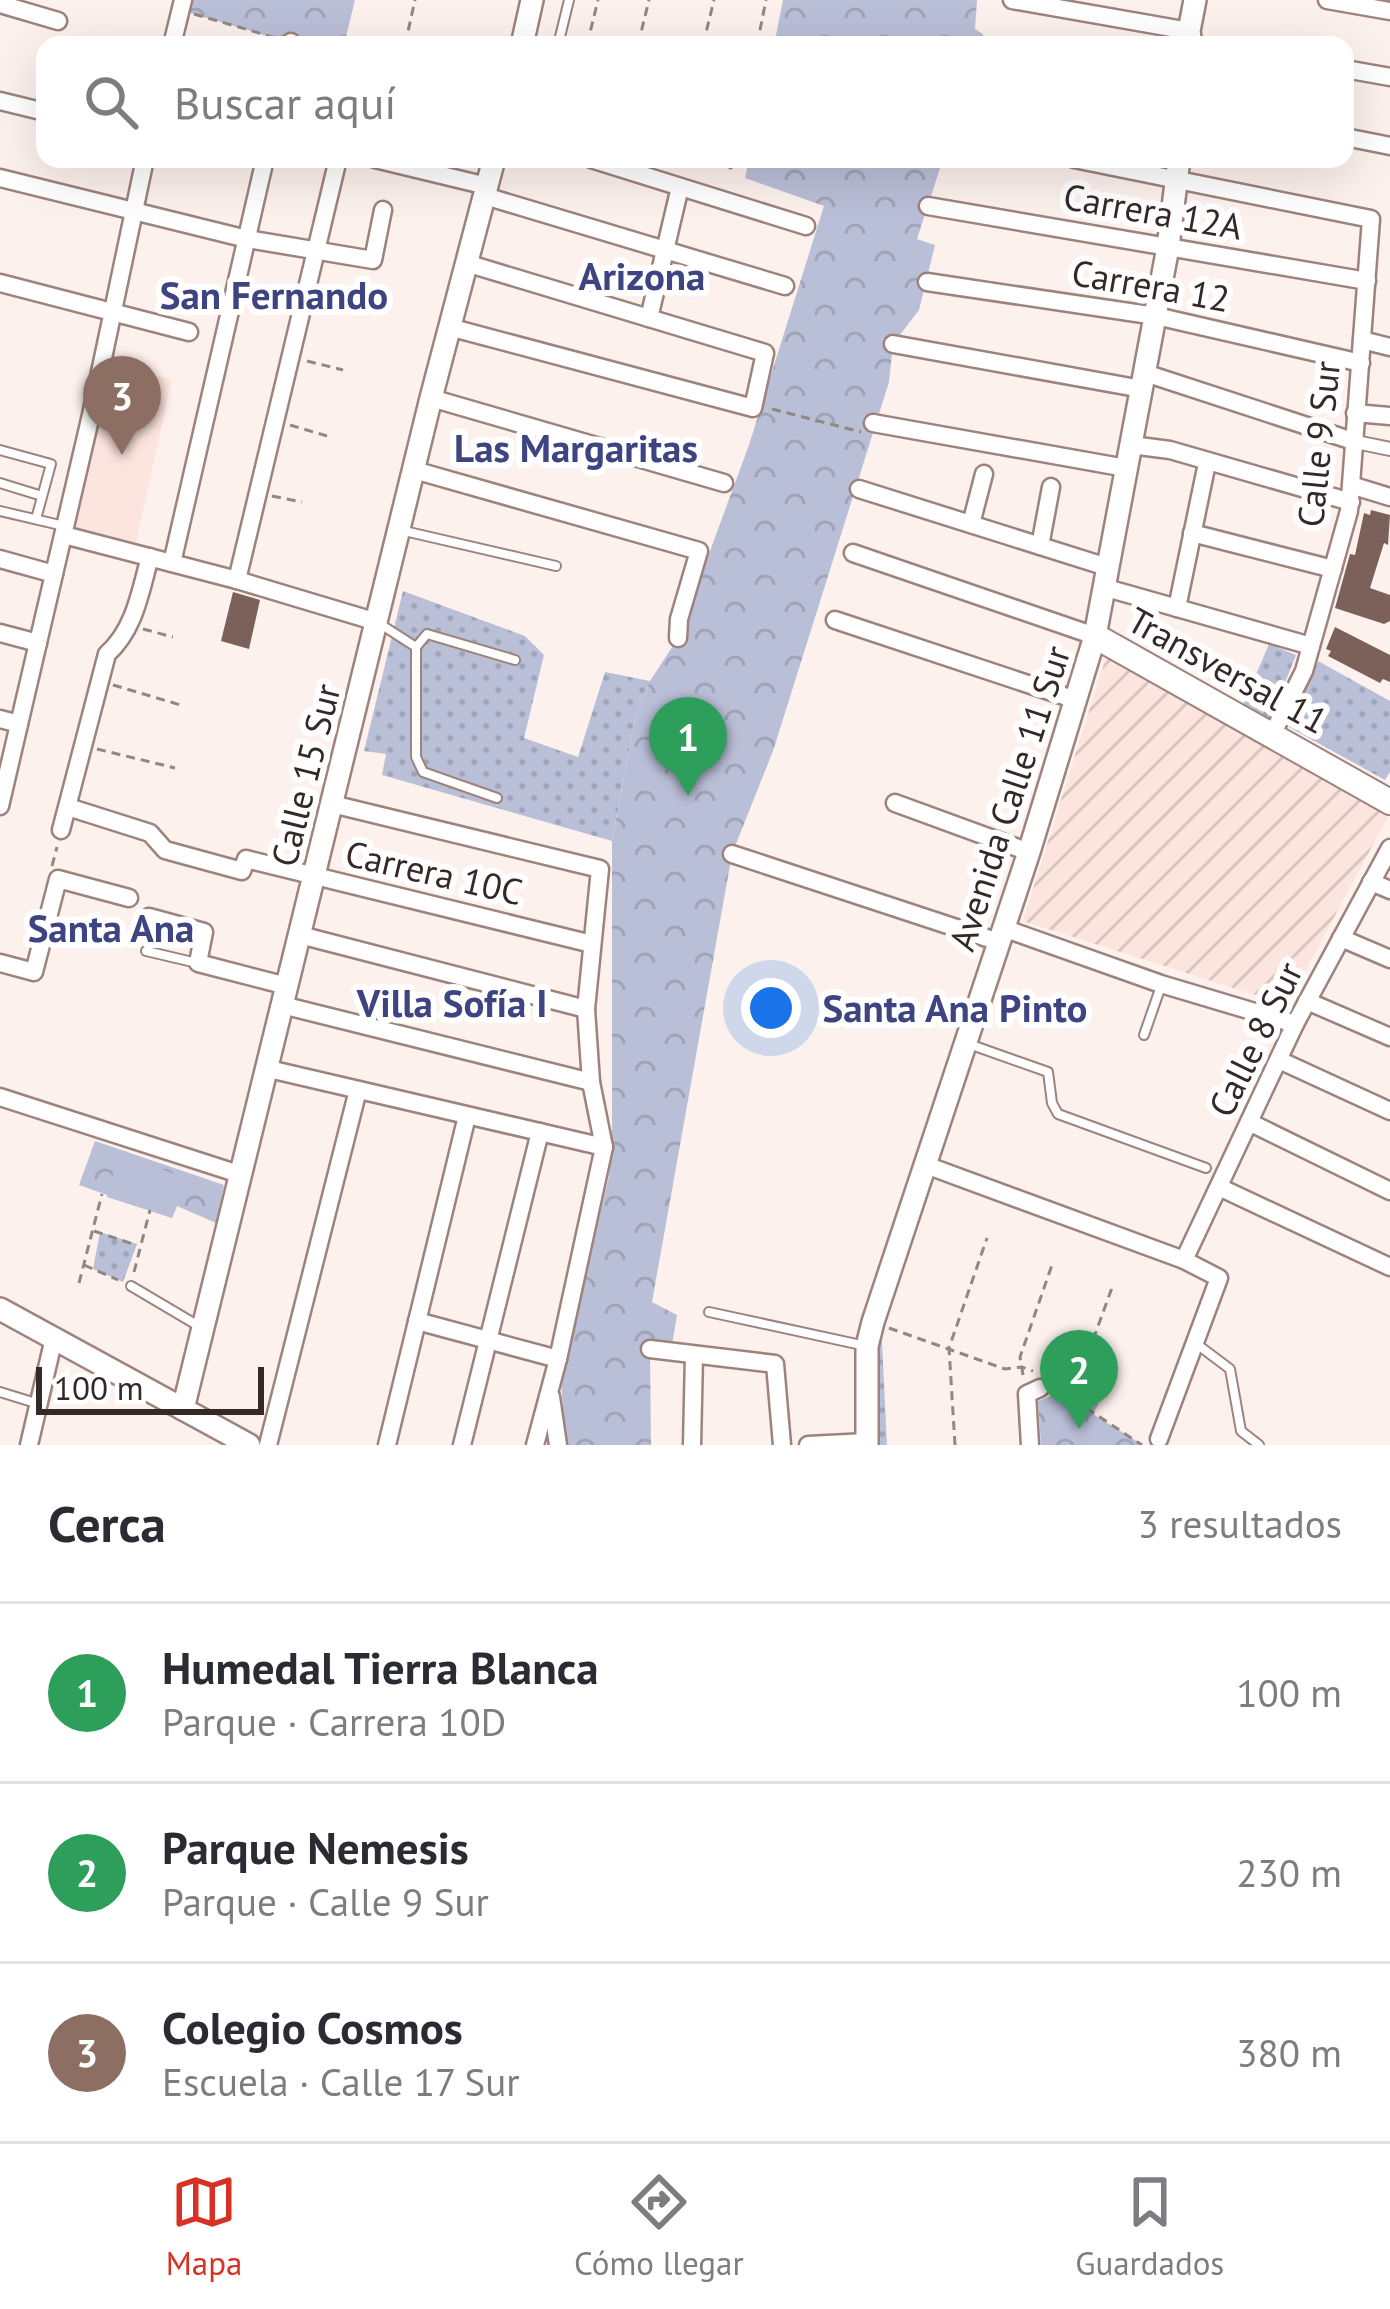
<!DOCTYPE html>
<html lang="es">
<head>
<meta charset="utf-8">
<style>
  body { margin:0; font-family:"PT Sans",sans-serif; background:#f7f7f7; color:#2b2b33 }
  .scale { position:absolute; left:36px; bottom:30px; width:228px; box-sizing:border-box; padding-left:12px; border:6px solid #342926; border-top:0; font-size:33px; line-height:42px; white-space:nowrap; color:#342926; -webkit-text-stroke:9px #fff; paint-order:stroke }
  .you { position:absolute; left:771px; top:1008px; width:42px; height:42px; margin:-30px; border:9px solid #fff; border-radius:50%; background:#1a73e8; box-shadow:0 0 0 18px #1a73e833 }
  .badge { display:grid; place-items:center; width:78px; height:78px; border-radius:50%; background:#d93025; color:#fff; font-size:39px; font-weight:700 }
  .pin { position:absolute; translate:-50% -99px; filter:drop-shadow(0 3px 6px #0008) }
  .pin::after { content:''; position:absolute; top:63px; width:42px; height:36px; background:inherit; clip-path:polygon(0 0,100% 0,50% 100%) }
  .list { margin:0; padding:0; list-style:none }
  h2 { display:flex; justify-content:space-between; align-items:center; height:156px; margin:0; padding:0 48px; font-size:51px }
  h2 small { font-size:39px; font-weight:400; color:#7c7c81 }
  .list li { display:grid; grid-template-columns:78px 1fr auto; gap:36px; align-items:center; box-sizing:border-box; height:180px; padding:0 48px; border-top:3px solid #e1e1e2 }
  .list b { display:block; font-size:45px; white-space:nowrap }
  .list p { margin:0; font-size:39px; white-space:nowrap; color:#7c7c81 }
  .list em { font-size:39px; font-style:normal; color:#7c7c81 }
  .icon { flex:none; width:66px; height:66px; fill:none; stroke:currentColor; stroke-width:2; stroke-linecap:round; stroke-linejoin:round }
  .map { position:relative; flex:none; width:1390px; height:1445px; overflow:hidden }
  .search { position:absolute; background:#fff; box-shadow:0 12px 48px #0002; left:36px; right:36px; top:36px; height:132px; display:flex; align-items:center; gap:30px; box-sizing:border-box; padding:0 42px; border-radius:24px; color:#7c7c81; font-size:45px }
  .sheet { height:696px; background:#fff }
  nav { display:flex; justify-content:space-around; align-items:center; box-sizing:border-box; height:168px; border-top:3px solid #e1e1e2; background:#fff; font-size:33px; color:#7c7c81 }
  nav a { display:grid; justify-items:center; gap:6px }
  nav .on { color:#d93025 }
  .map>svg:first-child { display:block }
  .built { fill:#fce5de }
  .industrial { fill:url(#industrial-furrows) }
  .grass { fill:url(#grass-dots) }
  .park { fill:url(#park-crowns) }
  .pitch { fill:#babfd8 }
  .building { fill:#7b615a }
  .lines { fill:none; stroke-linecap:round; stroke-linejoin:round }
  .service-casing { stroke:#9e837c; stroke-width:12 }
  .pedestrian-casing { stroke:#9e837c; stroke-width:16 }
  .minor-casing { stroke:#9e837c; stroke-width:21 }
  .tertiary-casing { stroke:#9e837c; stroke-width:26 }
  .secondary-casing { stroke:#9e837c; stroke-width:28 }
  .path { stroke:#928783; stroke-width:3; stroke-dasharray:9 6; stroke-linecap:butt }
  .service { stroke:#fff; stroke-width:8 }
  .pedestrian { stroke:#fff; stroke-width:12 }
  .minor { stroke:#fff; stroke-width:16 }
  .tertiary { stroke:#fff; stroke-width:21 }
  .secondary { stroke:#fff; stroke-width:24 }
  .labels { text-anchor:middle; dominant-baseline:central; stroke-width:12; stroke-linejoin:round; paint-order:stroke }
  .street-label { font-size:36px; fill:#342926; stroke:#fff }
  .neighbourhood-label { font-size:39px; font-weight:bold; fill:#3d4481; stroke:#fff }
</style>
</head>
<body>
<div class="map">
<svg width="1390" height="1445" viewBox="0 0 1390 1445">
  <defs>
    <pattern id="industrial-furrows" width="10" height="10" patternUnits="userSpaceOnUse" patternTransform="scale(3)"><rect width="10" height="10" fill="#fce5de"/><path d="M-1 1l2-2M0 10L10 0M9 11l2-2" fill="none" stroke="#d9c4be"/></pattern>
    <pattern id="grass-dots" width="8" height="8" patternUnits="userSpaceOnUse" patternTransform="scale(3)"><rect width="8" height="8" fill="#babfd8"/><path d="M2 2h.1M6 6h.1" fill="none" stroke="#a0a4b9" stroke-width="1.8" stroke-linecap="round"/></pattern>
    <pattern id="park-crowns" width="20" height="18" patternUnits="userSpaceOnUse" patternTransform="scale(3)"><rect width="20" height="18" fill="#babfd8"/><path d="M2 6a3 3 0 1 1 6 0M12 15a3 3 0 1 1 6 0" fill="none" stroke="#a0a4b9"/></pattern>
  </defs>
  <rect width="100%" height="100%" fill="#fdf1ed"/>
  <path class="built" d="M109,365L172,379L135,547L72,531Z"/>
  <path class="industrial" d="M1106,657L1390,813L1287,1005L1023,921Z"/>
  <g class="grass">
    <path d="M403,591L525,636L544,655L524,738L578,757L605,672L650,681L634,723L612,841L382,775L386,754L364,751Z"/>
    <path d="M1269,644L1296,655L1270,720L1243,705Z"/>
    <path d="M1318,661L1390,701V772L1385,780L1289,727Z"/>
    <path d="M100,1232L137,1244L123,1282L93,1269Z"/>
    <path d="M882,1342L887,1445H876L874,1343Z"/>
  </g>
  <g class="park">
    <path d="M193,0H355L344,45H298L190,13Z"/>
    <path d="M783,0H977L975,29L983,34V45H774Z"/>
    <path d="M749,159H943L917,239L935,245L919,310L893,344L889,382L773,751L732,854L652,1302L677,1315L671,1351L650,1350L651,1445H565L561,1380L609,1176L612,1144V841L634,723L650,681L678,638L749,445L824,206L745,178Z"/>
    <path d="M95,1141L224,1185L216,1223L177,1206L172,1218L79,1185Z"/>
    <path d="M1067,1390L1099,1403L1093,1414L1143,1445H1041L1038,1401Z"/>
  </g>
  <path class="pitch" d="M119,1153L187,1179L172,1218L107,1197Z"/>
  <g class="building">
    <path d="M1371,510L1390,515L1388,545L1384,543L1370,588L1390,595V621L1384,624L1335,608L1350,554L1355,555L1364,513L1370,515Z"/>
    <path d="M233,592L260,600L249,649L221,641Z"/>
    <path d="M1335,627L1390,655V682L1383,679L1380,683L1328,656L1331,651L1326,649Z"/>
  </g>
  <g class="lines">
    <g class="service-casing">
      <g id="service">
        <path d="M558,45L569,0"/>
        <path d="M0,450L51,464L36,519"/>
        <path d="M0,483L42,496"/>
        <path d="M0,511L64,526"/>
        <path d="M400,530L556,566"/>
        <path d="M377,622L416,647V757L423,772L497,798"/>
        <path d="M416,647L427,634L515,660"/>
        <path d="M146,951L197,963"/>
        <path d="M1144,1035L1161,986"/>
        <path d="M966,1043L1048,1072L1052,1103L1058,1114L1206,1168"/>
        <path d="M131,1286L202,1328"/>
        <path d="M709,1312L866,1346"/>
        <path d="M1198,1345L1230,1369L1241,1431L1259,1445"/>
        <path d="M0,1392L39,1404"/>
      </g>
    </g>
    <g class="pedestrian-casing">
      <path id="pedestrian" d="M1356,442L1390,449"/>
    </g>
    <g class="minor-casing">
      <g id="minor">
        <path d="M1012,0L1189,31"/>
        <path d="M1327,0L1390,11"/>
        <path d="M0,4L58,21"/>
        <path d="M172,45L183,0"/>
        <path d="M290,45L291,42"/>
        <path d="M1345,69L1390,77"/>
        <path d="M0,101L41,111"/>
        <path d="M1345,137L1390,146"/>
        <path d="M375,159L487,186"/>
        <path d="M591,159L806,226"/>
        <path d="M1074,159L1371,219L1349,511L1304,671L1272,735"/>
        <path d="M0,178L247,239L373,260L383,210"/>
        <path d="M485,196L785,286"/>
        <path d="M928,206L1367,281"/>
        <path d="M927,282L1156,316L1361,363"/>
        <path d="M0,283L189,332"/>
        <path d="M649,318L680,187"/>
        <path d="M449,327L753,408L765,353L466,263"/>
        <path d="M1362,340L1390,347"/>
        <path d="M893,344L1142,389"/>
        <path d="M1145,373L1356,442"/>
        <path d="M431,398L724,483"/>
        <path d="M1355,413L1390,416"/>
        <path d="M873,423L1126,468"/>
        <path d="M1131,445L1170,450L1351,502"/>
        <path d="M414,470L699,551L679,619L678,638"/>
        <path d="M1354,486L1390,497"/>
        <path d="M859,489L1107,567"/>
        <path d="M971,524L984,474"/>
        <path d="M1192,533L1333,569"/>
        <path d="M64,535L237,580L377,622"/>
        <path d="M1040,546L1051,487"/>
        <path d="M853,553L1095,636"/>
        <path d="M0,559L54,574"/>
        <path d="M172,563L265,159"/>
        <path d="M237,580L338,159"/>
        <path d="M1103,587L1311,646"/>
        <path d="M1177,608L1207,463"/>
        <path d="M835,620L1076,700"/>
        <path d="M0,633L38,643"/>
        <path d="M0,719L19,724"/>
        <path d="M895,803L1029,852"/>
        <path d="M332,804L600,869L586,1009L591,1082L604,1147L558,1359L535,1445"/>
        <path d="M0,806L91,415L145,159"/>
        <path d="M68,807L150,833L165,850L242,871L246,859L592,944"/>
        <path d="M61,830L107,654C135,629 140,592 150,557"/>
        <path d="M732,854L999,942"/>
        <path d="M1371,882L1390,890"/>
        <path d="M149,917L204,932L198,963L287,986"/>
        <path d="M1003,928L1161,984L1295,1024"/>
        <path d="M300,935L586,1009"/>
        <path d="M1341,938L1390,959"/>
        <path d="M0,963L34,972L58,879L129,898"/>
        <path d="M1307,1001L1390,1037"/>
        <path d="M282,1005L591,1082"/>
        <path d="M1279,1060L1390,1111"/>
        <path d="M269,1069L604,1147"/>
        <path d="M0,1097L242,1175"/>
        <path d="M1251,1123L1390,1191"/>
        <path d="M923,1164L1184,1260L1219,1278L1159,1439"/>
        <path d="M1219,1187L1390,1267"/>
        <path d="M1184,1260L1295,1024L1390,848"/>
        <path d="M417,1321L558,1359"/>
        <path d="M650,1349L775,1364L782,1445"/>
        <path d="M551,1397L558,1445"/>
        <path d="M29,1445L54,1338"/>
        <path d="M268,1445L358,1090"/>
        <path d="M387,1445L467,1116"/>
        <path d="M462,1445L540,1132"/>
        <path d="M692,1445L694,1355"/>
        <path d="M808,1445L867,1442"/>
        <path d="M1030,1445L1027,1394L1040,1388"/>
      </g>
    </g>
    <g class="tertiary-casing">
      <g id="tertiary">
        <path d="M522,45L532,0"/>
        <path d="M1191,45L1189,31L1195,0"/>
        <path d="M0,1309L249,1445"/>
        <path d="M183,1409L431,398L494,159"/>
        <path d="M867,1445V1346L873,1322L1029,852L1095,636L1168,247L1179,159"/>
      </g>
    </g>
    <g class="secondary-casing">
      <path id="secondary" d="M1095,636L1390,802"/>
    </g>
    <g class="path">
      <path d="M194,14L276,38"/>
      <path d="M405,45L415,0"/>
      <path d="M587,45L598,0"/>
      <path d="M638,45L649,0"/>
      <path d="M703,45L714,0"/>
      <path d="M757,45L766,0"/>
      <path d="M700,159L731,168L733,159"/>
      <path d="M323,293L352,300"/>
      <path d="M307,361L343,370"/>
      <path d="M772,409L861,432"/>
      <path d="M290,425L327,436"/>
      <path d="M272,496L302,502"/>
      <path d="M143,629L173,637"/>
      <path d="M113,685L184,706"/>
      <path d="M97,749L175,768"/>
      <path d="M52,866L57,847"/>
      <path d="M94,1231L136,1245"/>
      <path d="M84,1265L118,1280"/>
      <path d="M134,1272L150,1210"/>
      <path d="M79,1283L102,1194"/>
      <path d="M889,1328L1005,1369L1022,1367L1033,1371"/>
      <path d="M1023,1375L1020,1357L1053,1262"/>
      <path d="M1053,1379L1068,1396L1142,1445"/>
      <path d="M1069,1394L1077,1384L1113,1285"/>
      <path d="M955,1445L949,1348L987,1238"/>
    </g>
    <use href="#service" class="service"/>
    <use href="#pedestrian" class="pedestrian"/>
    <use href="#minor" class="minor"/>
    <use href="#tertiary" class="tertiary"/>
    <use href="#secondary" class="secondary"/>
  </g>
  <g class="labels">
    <g class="street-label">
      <text transform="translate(1153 211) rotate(10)">Carrera 12A</text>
      <text transform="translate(1151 285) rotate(10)">Carrera 12</text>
      <text transform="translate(1318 444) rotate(-84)">Calle 9 Sur</text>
      <text transform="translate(1228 670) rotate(29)">Transversal 11</text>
      <text transform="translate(305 775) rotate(-76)">Calle 15 Sur</text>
      <text transform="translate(1009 798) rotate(-72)">Avenida Calle 11 Sur</text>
      <text transform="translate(434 872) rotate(13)">Carrera 10C</text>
      <text transform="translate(1255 1039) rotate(-64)">Calle 8 Sur</text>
    </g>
    <g class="neighbourhood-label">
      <text x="642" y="275">Arizona</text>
      <text x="274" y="294">San Fernando</text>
      <text x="576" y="447">Las Margaritas</text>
      <text x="111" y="927">Santa Ana</text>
      <text x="452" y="1002">Villa Sofía I</text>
      <text x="955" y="1007">Santa Ana Pinto</text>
    </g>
  </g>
</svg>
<div class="scale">100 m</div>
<div class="you"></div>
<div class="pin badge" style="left:688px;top:796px;background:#2e9e5b">1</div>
<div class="pin badge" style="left:1079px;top:1429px;background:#2e9e5b">2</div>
<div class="pin badge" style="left:122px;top:455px;background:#8d6e63">3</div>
<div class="search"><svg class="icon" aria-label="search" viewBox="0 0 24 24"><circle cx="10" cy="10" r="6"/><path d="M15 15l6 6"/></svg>Buscar aquí</div>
</div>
<section class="sheet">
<h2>Cerca<small>3 resultados</small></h2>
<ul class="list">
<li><span class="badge" style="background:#2e9e5b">1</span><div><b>Humedal Tierra Blanca</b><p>Parque · Carrera 10D</p></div><em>100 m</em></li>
<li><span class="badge" style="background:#2e9e5b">2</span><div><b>Parque Nemesis</b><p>Parque · Calle 9 Sur</p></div><em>230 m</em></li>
<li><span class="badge" style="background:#8d6e63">3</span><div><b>Colegio Cosmos</b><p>Escuela · Calle 17 Sur</p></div><em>380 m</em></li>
</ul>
</section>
<nav>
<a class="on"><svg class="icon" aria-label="map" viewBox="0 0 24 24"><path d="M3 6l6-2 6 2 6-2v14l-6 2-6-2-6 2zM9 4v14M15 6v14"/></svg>Mapa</a>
<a><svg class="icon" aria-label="directions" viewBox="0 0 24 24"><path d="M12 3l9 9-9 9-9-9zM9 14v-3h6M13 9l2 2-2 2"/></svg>Cómo llegar</a>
<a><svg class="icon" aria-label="saved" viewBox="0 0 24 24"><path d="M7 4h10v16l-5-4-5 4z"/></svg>Guardados</a>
</nav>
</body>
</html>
